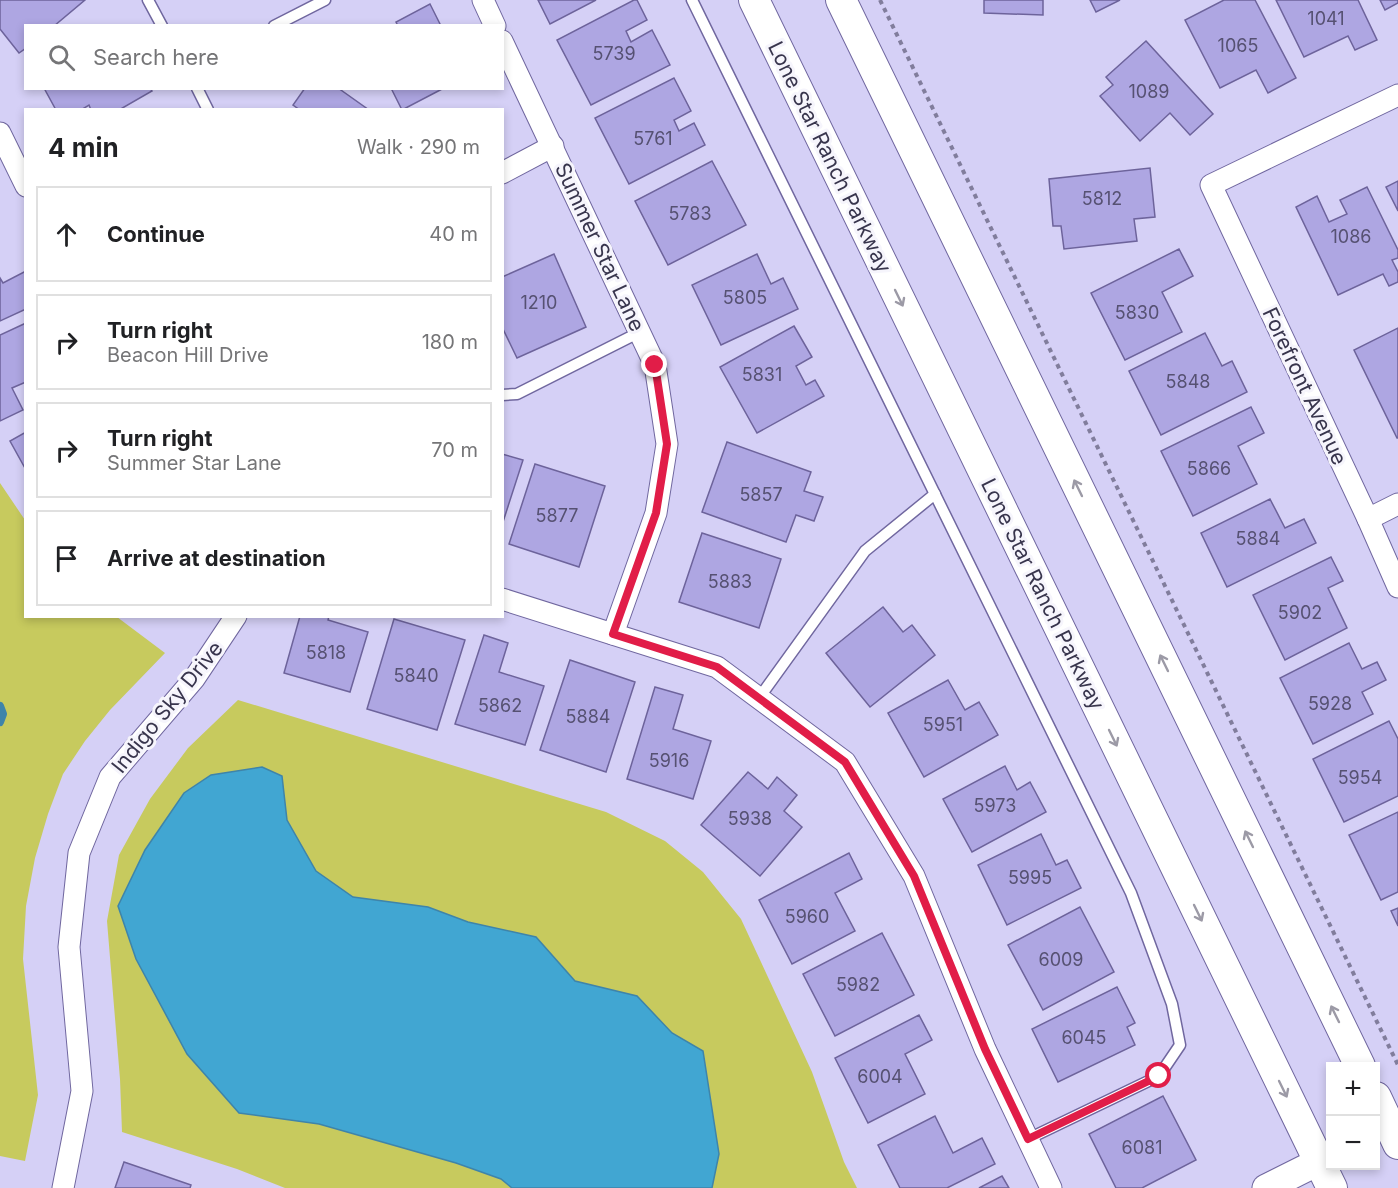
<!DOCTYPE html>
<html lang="en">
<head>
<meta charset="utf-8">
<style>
  body { margin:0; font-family:Inter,sans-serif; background:#f2f2f2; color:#202124 }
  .controls { position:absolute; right:18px; bottom:18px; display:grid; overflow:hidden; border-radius:0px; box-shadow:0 3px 9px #0003 }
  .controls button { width:54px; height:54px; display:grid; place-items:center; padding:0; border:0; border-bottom:2px solid #e0e0e0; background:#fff; color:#202124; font:30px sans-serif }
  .stop { position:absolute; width:18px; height:18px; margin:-14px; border:4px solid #e11d48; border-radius:50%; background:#fff }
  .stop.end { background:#e11d48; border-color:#fff; box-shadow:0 2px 6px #0008 }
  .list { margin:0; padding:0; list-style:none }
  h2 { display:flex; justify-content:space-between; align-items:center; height:78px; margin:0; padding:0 24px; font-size:26px }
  h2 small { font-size:20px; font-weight:400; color:#757577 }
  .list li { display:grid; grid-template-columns:39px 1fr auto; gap:18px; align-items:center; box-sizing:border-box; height:96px; margin:0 12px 12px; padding:0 12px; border:2px solid #e0e0e0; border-radius:0px }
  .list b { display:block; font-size:22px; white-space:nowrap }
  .list p { margin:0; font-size:20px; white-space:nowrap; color:#757577 }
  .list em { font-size:20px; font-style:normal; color:#757577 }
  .icon { flex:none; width:33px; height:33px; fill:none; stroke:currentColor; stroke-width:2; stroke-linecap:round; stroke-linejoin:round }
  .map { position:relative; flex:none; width:1398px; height:1188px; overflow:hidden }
  .search { position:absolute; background:#fff; box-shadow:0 3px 9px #0003; left:24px; top:24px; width:480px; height:66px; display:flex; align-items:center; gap:15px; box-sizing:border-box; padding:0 21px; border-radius:0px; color:#757577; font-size:22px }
  .panel { position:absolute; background:#fff; box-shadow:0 3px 9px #0003; left:24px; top:108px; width:480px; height:510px; border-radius:0px }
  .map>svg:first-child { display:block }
  .green { fill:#c7ca5e }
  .water { fill:#41a6d2; stroke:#3e84aa; stroke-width:1.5 }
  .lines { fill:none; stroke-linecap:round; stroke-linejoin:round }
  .stream { stroke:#3e84aa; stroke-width:8 }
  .building { fill:#aea6e2; stroke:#6d639b; stroke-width:1.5 }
  .service-casing { stroke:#70679f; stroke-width:13 }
  .minor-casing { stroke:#70679f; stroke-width:23 }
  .tertiary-casing { stroke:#70679f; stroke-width:29 }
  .secondary-casing { stroke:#70679f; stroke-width:32 }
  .path { stroke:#817d9c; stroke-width:4; stroke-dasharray:4.5 4.5; stroke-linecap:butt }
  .service { stroke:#fff; stroke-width:10 }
  .minor { stroke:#fff; stroke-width:21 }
  .tertiary { stroke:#fff; stroke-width:27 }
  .secondary { stroke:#fff; stroke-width:30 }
  .oneway { stroke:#9c9aa6 }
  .route { stroke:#e11d48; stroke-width:8 }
  .labels { text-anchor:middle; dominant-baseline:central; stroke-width:6; stroke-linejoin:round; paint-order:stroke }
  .number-label { font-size:18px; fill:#565172 }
  .street-label { font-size:21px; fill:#38354d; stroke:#f6f5fc }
</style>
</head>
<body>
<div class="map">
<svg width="1398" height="1188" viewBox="0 0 1398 1188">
  <rect width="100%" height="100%" fill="#d5d0f6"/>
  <g class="green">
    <path d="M0,483L25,520L26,616L117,617L165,653L110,710L85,741L63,774L48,814L35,858L26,906L23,959L38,1095L25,1161L0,1156Z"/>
    <path d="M238,700L606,812L665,841L703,872L741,919L812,1072L844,1162L857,1188H285L237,1169L122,1132L120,1079L107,921L119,855L150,799L188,748Z"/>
  </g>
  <path class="water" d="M262,767L282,776L287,820L316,871L353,897L428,907L468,922L536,937L575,981L637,996L672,1033L703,1051L719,1154L712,1188H512L501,1179L456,1163L319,1124L239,1113L187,1054L136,959L118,906L145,850L184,793L211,775Z"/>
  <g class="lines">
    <path class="stream" d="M0,706L3,714L0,722"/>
  </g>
  <g class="building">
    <path d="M0,0H85L54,26H26V48L19,53L0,29Z"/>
    <path d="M538,0H596L550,24Z"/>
    <path d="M634,0H637L647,20L626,31L631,42L652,30L670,65L591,105L557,40Z"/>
    <path d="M984,0H1043V15L984,13Z"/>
    <path d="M1090,0H1120L1096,12Z"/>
    <path d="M1224,0H1255L1296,78L1268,93L1256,70L1220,88L1185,20Z"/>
    <path d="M1276,0H1358L1377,40L1355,50L1348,36L1304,57Z"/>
    <path d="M1380,0H1398V3L1385,10Z"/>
    <path d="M430,4L441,26H398L396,22Z"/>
    <path d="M1146,41L1213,114L1190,135L1170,113L1140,141L1100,96L1113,85L1106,77Z"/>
    <path d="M674,78L691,111L674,120L679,131L694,123L705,145L629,184L595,118Z"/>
    <path d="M44,88H150L152,91L119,110H91L89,105L81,110H56Z"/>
    <path d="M305,88H338L369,110H300L293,105Z"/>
    <path d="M391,88H444L402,110Z"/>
    <path d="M712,161L746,225L668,265L635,201Z"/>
    <path d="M1150,168L1155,217L1134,219L1137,241L1064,249L1061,226H1053L1049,179Z"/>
    <path d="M1398,181V211L1386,187Z"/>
    <path d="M1367,187L1398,250V258L1392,260L1398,272V282L1389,286L1383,274L1338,295L1296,207L1317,196L1329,222L1347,214L1340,200Z"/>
    <path d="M1179,249L1193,276L1162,292L1182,332L1125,360L1091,293Z"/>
    <path d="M554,254L586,327L517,358L502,327V277Z"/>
    <path d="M757,254L771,284L783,278L798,309L721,345L692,285Z"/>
    <path d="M26,271V309L0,321V278L3,283Z"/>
    <path d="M26,323V382L12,388L23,410L0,421V335Z"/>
    <path d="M794,326L812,357L796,366L806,385L815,380L824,396L757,433L720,367Z"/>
    <path d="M1398,328V438H1397L1354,350Z"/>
    <path d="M1205,333L1222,366L1232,361L1247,392L1161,435L1129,371Z"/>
    <path d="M1251,407L1264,433L1238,446L1257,484L1193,516L1161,451Z"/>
    <path d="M26,432V470L10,441Z"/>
    <path d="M727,442L811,472L804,491L823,497L814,521L796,515L786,542L702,512Z"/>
    <path d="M502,454L523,460L502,525Z"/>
    <path d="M535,464L605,486L579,567L509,544Z"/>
    <path d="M1270,499L1285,528L1304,519L1316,543L1227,587L1201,533Z"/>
    <path d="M702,533L781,559L759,628L679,602Z"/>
    <path d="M1331,557L1343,581L1328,588L1347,628L1285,660L1253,595Z"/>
    <path d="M883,607L903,632L912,625L935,655L870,707L826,653Z"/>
    <path d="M300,616H329L328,620L368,632L350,692L284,673Z"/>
    <path d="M394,619L465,640L437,730L367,709Z"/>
    <path d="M484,635L508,643L499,672L544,686L525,745L455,724Z"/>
    <path d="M1349,643L1362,669L1377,662L1386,680L1362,692L1373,714L1313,744L1280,678Z"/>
    <path d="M570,660L635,682L606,772L540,750Z"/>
    <path d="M948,680L965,710L979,702L998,735L924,777L888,713Z"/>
    <path d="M655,687L683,695L673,729L711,741L693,799L627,779Z"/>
    <path d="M1389,721L1398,739V796L1344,822L1313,759Z"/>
    <path d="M1005,766L1017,790L1030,782L1046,812L972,852L943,799Z"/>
    <path d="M748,772L768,789L777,777L797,795L784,811L802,827L760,876L701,825Z"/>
    <path d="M1398,812V892L1381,900L1349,835Z"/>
    <path d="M1041,834L1056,865L1067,860L1081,888L1007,925L978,865Z"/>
    <path d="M849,853L862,879L835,893L855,931L792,964L759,900Z"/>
    <path d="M1080,907L1114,972L1043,1010L1008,945Z"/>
    <path d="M1398,908V926L1391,911Z"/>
    <path d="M882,933L914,995L835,1036L803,974Z"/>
    <path d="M1117,987L1135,1023L1127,1027L1135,1045L1058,1082L1032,1029Z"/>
    <path d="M919,1015L932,1040L905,1054L925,1094L868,1123L835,1058Z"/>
    <path d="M1163,1096L1196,1160L1142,1188H1116L1089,1134Z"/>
    <path d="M935,1116L953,1153L982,1138L995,1164L947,1188H900L878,1145Z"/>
    <path d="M124,1162L191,1185L190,1188H115Z"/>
    <path d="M1002,1176L1009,1188H979Z"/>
  </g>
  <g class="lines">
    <g class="service-casing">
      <g id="service">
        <path d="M148,0L162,26"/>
        <path d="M692,0L1131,893L1172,1004L1180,1045L1159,1076L1028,1139"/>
        <path d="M274,26L325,0"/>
        <path d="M197,88L208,110"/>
        <path d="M502,395L517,394L640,332"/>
        <path d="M759,698L865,551L935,494"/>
      </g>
    </g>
    <g class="minor-casing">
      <g id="minor">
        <path d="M483,0L495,26"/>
        <path d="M502,41L655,365L667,444L656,513L613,634"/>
        <path d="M1398,95L1211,185L1368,519L1398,587"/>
        <path d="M0,133L26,186"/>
        <path d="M502,173L553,146"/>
        <path d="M1368,519L1398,504"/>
        <path d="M502,599L717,667L845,762L914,876L985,1049L1051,1188"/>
        <path d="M63,1188L82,1091L69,947L79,853L110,777L194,679L236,616"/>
      </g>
    </g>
    <g class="tertiary-casing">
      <path id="tertiary" d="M1266,1188L1330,1156"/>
    </g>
    <g class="secondary-casing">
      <g id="secondary">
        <path d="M754,0L1332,1188"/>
        <path d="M841,0L1360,1066"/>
        <path d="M1376,1097L1398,1144"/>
      </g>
    </g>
    <path class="path" d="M880,0L1398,1065"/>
    <use href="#service" class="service"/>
    <use href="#minor" class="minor"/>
    <use href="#tertiary" class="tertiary"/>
    <use href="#secondary" class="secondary"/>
  </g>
  <defs><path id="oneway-shaft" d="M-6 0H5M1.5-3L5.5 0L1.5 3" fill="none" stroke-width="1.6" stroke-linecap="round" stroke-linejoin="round" transform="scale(1.5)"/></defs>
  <g class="oneway">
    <use href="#oneway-shaft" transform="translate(899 298) rotate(64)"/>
    <use href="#oneway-shaft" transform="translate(1078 488) rotate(-116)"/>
    <use href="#oneway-shaft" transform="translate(1164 663) rotate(-116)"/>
    <use href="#oneway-shaft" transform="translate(1113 738) rotate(64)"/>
    <use href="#oneway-shaft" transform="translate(1249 839) rotate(-116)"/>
    <use href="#oneway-shaft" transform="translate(1198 913) rotate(64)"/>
    <use href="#oneway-shaft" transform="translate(1335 1014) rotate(-116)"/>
    <use href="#oneway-shaft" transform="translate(1283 1089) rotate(64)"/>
  </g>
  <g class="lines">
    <path class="route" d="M655,365L667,444L656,513L613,634L717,667L845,762L914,876L985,1049L1028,1139L1159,1076"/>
  </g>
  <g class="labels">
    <g class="number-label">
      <text x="1326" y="18">1041</text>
      <text x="1238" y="45">1065</text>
      <text x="614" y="53">5739</text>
      <text x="1149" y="91">1089</text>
      <text x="653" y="138">5761</text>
      <text x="1102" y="198">5812</text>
      <text x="690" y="213">5783</text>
      <text x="1351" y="236">1086</text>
      <text x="745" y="297">5805</text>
      <text x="539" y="302">1210</text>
      <text x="1137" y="312">5830</text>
      <text x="762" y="374">5831</text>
      <text x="1188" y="381">5848</text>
      <text x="1209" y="468">5866</text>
      <text x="761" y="494">5857</text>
      <text x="557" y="515">5877</text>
      <text x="1258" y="538">5884</text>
      <text x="730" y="581">5883</text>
      <text x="1300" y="612">5902</text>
      <text x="326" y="652">5818</text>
      <text x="416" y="675">5840</text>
      <text x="1330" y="703">5928</text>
      <text x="500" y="705">5862</text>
      <text x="588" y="716">5884</text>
      <text x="943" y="724">5951</text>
      <text x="669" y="760">5916</text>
      <text x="1360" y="777">5954</text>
      <text x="995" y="805">5973</text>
      <text x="750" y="818">5938</text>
      <text x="1030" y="877">5995</text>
      <text x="807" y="916">5960</text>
      <text x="1061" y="959">6009</text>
      <text x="858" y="984">5982</text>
      <text x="1084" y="1037">6045</text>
      <text x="880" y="1076">6004</text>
      <text x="1142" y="1147">6081</text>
    </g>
    <g class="street-label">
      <text transform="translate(830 157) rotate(64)">Lone Star Ranch Parkway</text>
      <text transform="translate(600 247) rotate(65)">Summer Star Lane</text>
      <text transform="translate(1305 386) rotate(65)">Forefront Avenue</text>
      <text transform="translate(1043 594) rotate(64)">Lone Star Ranch Parkway</text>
      <text transform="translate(167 707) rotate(-51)">Indigo Sky Drive</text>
    </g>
  </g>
</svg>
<div class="controls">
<button>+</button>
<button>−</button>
</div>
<div class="stop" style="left:1159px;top:1076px"></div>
<div class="stop end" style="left:655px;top:365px"></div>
<div class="search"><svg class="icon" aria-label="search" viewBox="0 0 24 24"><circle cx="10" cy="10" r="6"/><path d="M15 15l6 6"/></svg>Search here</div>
<section class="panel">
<h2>4 min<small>Walk · 290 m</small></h2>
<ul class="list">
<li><svg class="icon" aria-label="ahead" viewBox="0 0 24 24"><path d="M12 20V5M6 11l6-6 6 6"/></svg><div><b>Continue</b></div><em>40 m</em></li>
<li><svg class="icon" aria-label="right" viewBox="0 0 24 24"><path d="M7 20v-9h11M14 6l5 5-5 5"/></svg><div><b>Turn right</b><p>Beacon Hill Drive</p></div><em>180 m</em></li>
<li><svg class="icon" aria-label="right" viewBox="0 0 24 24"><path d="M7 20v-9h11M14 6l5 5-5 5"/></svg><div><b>Turn right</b><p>Summer Star Lane</p></div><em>70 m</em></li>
<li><svg class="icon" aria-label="arrive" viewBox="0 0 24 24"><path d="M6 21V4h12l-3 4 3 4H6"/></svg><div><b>Arrive at destination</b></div></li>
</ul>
</section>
</div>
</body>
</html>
